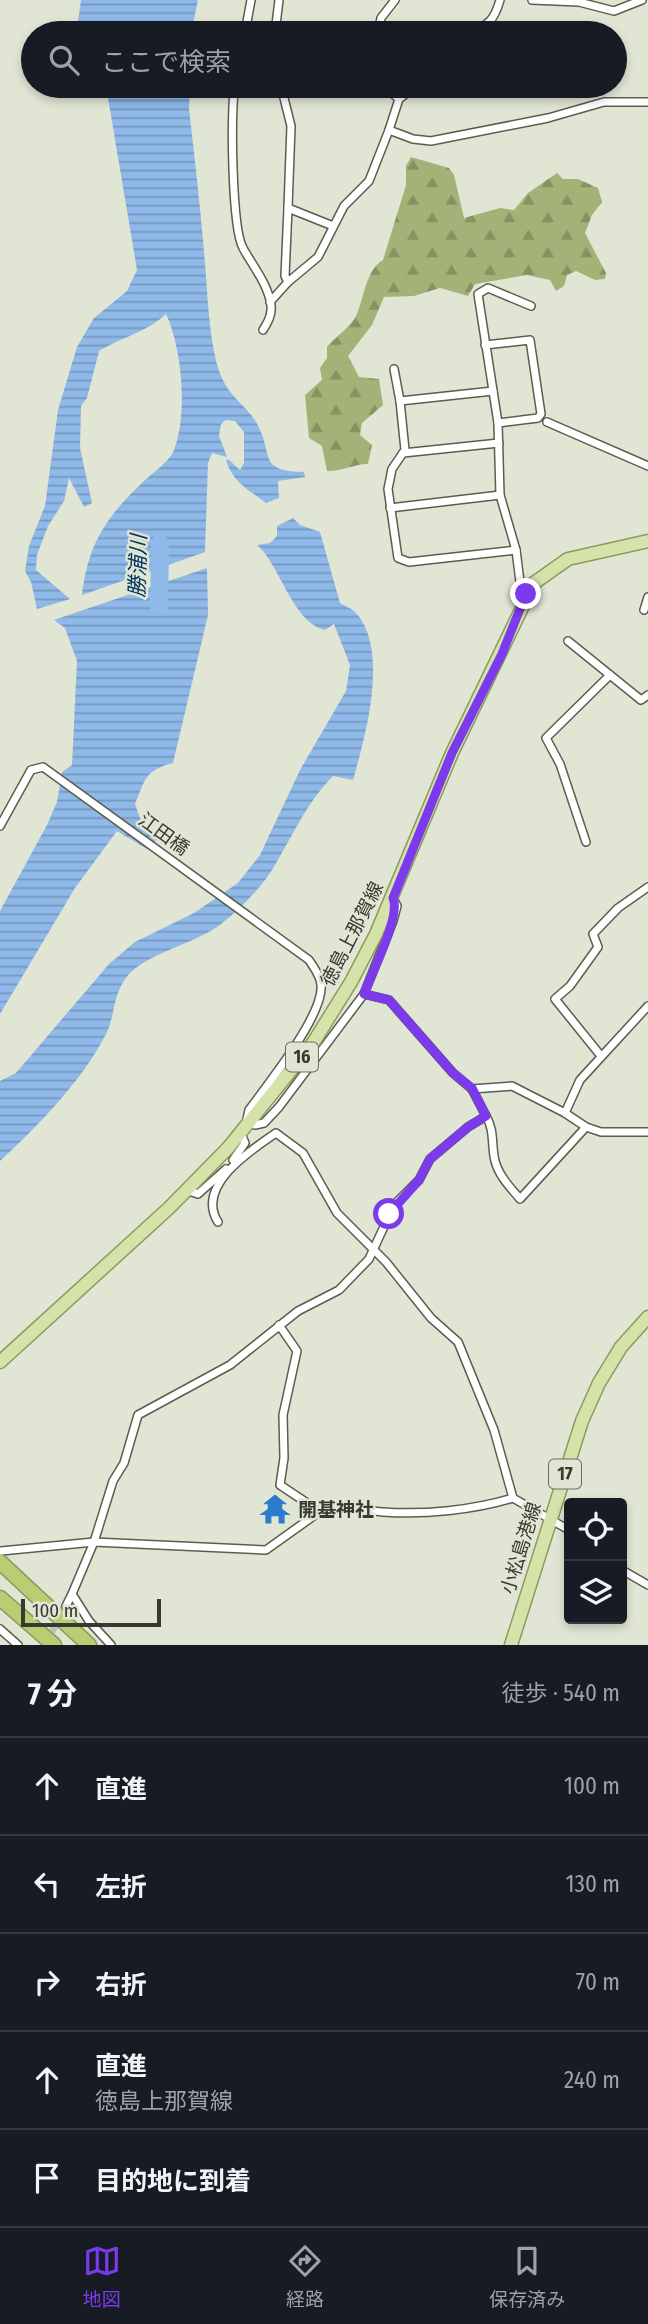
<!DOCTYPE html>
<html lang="ja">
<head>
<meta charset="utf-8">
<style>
  body { margin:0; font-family:"Fira Sans Condensed","Noto Sans JP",sans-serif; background:#20242c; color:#f1f3f6 }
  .controls { position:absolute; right:21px; bottom:21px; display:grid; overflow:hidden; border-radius:7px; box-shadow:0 4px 10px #0003 }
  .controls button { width:63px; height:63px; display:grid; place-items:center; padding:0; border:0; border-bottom:2px solid #363941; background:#171b24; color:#f1f3f6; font:35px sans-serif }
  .scale { position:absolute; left:21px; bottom:18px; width:140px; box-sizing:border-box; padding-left:7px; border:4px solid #373932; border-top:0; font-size:19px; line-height:24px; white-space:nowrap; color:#373932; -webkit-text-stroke:5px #e1e6d4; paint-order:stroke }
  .stop { position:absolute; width:21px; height:21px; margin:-16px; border:5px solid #7c3aed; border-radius:50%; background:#fff }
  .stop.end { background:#7c3aed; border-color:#fff; box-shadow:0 2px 7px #0008 }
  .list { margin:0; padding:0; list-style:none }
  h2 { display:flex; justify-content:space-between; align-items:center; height:91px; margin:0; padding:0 28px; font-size:30px }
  h2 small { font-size:23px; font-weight:400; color:#9ea1a6 }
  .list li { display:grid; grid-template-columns:46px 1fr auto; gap:21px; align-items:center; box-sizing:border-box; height:98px; padding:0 28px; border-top:2px solid #363941 }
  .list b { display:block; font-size:26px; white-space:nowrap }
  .list p { margin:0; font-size:23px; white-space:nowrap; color:#9ea1a6 }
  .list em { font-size:23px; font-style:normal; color:#9ea1a6 }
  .icon { flex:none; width:38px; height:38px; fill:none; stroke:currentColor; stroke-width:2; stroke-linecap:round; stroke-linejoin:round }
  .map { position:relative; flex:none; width:648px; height:1645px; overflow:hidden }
  .search { position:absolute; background:#171b24; box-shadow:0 4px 10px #0003; left:21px; right:21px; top:21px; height:77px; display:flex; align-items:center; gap:18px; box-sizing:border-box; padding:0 24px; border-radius:38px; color:#9ea1a6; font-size:26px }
  .sheet { height:581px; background:#171b24 }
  nav { display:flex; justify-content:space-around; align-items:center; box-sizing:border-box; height:98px; border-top:2px solid #363941; background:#171b24; font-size:19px; color:#9ea1a6 }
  nav a { display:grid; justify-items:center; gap:4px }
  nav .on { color:#7c3aed }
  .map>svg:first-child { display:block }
  .forest { fill:url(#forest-firs) }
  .water { fill:url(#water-rules) }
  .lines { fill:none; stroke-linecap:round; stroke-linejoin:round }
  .river { stroke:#8eb9e8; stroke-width:18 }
  .street-tunnel { stroke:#bfc3b4; stroke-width:7; stroke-dasharray:7 3.5; stroke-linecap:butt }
  .street-casing { stroke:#595e4e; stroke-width:10 }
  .primary-casing { stroke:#8c9a5c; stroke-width:15 }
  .highway-casing { stroke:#8c9a5c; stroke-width:17 }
  .street { stroke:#fff; stroke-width:7 }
  .primary { stroke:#d5e2aa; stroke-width:12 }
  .highway { stroke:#b9ce72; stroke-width:14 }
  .route { stroke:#7c3aed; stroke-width:9 }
  .labels { text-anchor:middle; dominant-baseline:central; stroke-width:5; stroke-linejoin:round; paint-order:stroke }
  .shield { fill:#e1e6d4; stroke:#6a6d63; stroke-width:2 }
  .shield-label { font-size:18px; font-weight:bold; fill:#373932 }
  .street-label { font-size:19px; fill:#373932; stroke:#e1e6d4 }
  .poi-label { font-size:19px; font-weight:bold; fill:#373932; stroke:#e1e6d4; text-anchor:start }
  .water-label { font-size:21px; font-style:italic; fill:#063660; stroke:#e1e6d4 }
</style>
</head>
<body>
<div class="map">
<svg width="648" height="1645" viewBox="0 0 648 1645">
  <defs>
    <pattern id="forest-firs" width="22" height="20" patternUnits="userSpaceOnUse" patternTransform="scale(1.75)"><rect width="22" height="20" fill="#a3b277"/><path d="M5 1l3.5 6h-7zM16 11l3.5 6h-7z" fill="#869262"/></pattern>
    <pattern id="water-rules" width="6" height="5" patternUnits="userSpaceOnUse" patternTransform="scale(1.75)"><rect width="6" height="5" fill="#8eb9e8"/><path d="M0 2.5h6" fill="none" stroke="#7597bd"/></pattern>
  </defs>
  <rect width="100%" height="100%" fill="#e1e6d4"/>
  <path class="forest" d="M411,157L449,168L454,175L464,218L500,208L514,210L528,193L557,173L563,179H578L598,188L602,202L592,215L585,233L606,273L605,279L595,280L576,271L567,275L564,286L556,291L550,280L527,275L475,284L468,296L440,288L414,296L384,297L372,325L348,356L359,377L379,379L383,405L362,423L360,435L372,445L368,464C354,464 344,471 327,471L322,446L309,438L305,395L322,380L320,368L327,358V347C335,337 353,325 357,314C364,297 366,270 383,260L406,185V166Z"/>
  <g class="water">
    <path d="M81,0H198L191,33H87L77,29Z"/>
    <path d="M106,86H190L189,109C195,161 201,213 205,264C208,297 209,345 221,376C231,399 246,405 256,422C275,455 256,471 304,472L305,477L278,481L279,498L266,503C248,489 233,483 226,460H229L240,470L244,463V432L235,421L226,420L221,424L219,436L227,457L212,453L208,463L205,552L82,595C88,543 107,516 144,481C153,473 170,461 174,450C188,414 182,348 166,314C147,332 122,337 99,351L87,398L81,406L80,448L92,503L84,507L69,478L64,501L48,526L37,555L36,570L70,599L37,609L31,582L25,571L29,546L45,506L58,410L77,347L94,318L127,291L137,270Z"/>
    <path d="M293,518L300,525L320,532L340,603C344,606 351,608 354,611C391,647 365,738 353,780L333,776C307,802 294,833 275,865C263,886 241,908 221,924C198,943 142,954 125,979C112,998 115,1017 106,1034C82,1081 38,1126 0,1161V1081L16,1073L109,964L135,942L194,913L238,883L260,855L300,770L346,691L350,665L334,624L325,630C292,622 281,566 257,545L270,543L277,536V526Z"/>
    <path d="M207,568L208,615L173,763C145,770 145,780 135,804L143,826L159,837L147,849L117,831L75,888L0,1014V911L47,825L57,802L62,772L72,765L77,661L65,628L54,620Z"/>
  </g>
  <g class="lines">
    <path class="river" d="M159,607L160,544"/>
    <path class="street-tunnel" d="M47,1641L66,1606"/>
    <g class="street-casing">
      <g id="street">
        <path d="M532,0L579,2L614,11L642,0"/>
        <path d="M245,33L251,0"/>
        <path d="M275,33L279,0"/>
        <path d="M378,33L381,18L395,0"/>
        <path d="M470,33C489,24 494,21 500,0"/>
        <path d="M235,86C230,109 232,229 243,248C252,265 268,284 271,305C272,315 268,322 263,330"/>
        <path d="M281,86L291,126L288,208"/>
        <path d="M384,86L399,99"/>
        <path d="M389,130L399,99L416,86"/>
        <path d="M288,282L285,276L288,208L333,226"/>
        <path d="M270,302L288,282L318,257L344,206L369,181L389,130L413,139L431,141L548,118L604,102H648"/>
        <path d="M485,345L530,340L541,414L538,418L498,423L500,495L516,550"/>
        <path d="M394,369L400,401L493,391"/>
        <path d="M400,401L405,450L392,469L388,489L398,558L409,562L516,550L520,582L526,594"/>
        <path d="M547,422L648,466"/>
        <path d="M498,423L478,294L488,288L531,306"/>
        <path d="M403,453L499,443"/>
        <path d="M390,508L500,495"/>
        <path d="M644,610L648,597"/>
        <path d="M568,641L641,700L648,695"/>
        <path d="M0,826L31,770L43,767L309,960C314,968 320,975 321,984C325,1014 267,1085 249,1110L247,1119L255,1125L264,1123L279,1107L364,994L393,921L397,906L393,898"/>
        <path d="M586,842L560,764L546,738L610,675"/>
        <path d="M364,994L389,1000L453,1073L472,1089L512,1086L565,1113L586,1127L601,1132H648"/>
        <path d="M601,1056L555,999L570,986L598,947L593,934L618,908L648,887"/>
        <path d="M565,1113L580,1080L648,1006"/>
        <path d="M486,1116C495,1131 491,1145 495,1161C499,1176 510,1187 520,1199L586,1127"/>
        <path d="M233,1160L245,1143L241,1134"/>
        <path d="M186,1190L198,1194L226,1169"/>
        <path d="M218,1222C195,1186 251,1150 276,1133L303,1153L337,1213L386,1262L431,1318L458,1342L494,1430L513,1498L569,1530"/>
        <path d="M279,1325L297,1351L283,1415L284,1458L280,1485L319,1511"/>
        <path d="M1,1551L94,1542L266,1550L329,1505C347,1503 365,1511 383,1512C425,1515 473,1510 513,1498"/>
        <path d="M622,1570L648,1585"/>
        <path d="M72,1594L94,1542L113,1481L124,1463L138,1415L230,1365L298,1311L339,1290L369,1259L394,1205L419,1180L430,1159L468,1127L486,1116L472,1089"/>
        <path d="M66,1606L72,1594L89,1621L111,1645"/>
        <path d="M0,1629L18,1645"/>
      </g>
    </g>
    <g class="primary-casing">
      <g id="primary">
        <path d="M0,1362L169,1208L228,1148L313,1043L351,982L376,934L452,753L534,583L568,559L648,541"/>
        <path d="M511,1645L582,1421L599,1383L621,1347L648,1317"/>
      </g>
    </g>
    <g class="highway-casing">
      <g id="highway">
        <path d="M0,1562L89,1645"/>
        <path d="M0,1598L54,1645"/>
      </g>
    </g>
    <use href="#street" class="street"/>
    <use href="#primary" class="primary"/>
    <use href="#highway" class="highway"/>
  </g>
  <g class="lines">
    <path class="route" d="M389,1214L419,1180L430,1159L468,1127L486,1116L472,1088L453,1073L389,1000L364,994C372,972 401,917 393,898L452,753L502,654L526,594"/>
  </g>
  <defs>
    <g id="temple-bare" transform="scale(2.415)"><path d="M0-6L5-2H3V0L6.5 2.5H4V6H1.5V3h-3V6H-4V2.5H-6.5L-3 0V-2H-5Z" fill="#2b7ccb" stroke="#e1e6d4" stroke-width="2.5" paint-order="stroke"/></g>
  </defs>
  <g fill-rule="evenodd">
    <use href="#temple-bare" x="275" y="1509"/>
  </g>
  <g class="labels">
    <g class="shield">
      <rect x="286" y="1042.5" width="32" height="29" rx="5"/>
      <rect x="549" y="1459.5" width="32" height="29" rx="5"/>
    </g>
    <g class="shield-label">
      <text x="302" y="1057">16</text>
      <text x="565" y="1474">17</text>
    </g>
    <g class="street-label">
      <text transform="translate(164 834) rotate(36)">江田橋</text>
      <text transform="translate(352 934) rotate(-63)">徳島上那賀線</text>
      <text transform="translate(521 1548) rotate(-73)">小松島港線</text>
    </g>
    <g class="poi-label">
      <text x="298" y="1509">開基神社</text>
    </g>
    <g class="water-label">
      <text transform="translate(138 566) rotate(-88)">勝浦川</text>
    </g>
  </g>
</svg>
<div class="controls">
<button><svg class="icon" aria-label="locate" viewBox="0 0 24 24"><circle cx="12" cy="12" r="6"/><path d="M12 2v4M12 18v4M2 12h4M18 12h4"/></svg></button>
<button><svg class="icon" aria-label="layers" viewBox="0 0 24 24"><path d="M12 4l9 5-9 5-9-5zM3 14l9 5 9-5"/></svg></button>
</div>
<div class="scale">100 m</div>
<div class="stop" style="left:389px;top:1214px"></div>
<div class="stop end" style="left:526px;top:594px"></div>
<div class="search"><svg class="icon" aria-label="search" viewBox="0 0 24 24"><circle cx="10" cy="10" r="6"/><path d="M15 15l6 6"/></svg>ここで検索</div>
</div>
<section class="sheet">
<h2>7 分<small>徒歩 · 540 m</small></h2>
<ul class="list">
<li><svg class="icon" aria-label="ahead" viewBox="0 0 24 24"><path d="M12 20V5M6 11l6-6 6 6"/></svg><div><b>直進</b></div><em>100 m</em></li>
<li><svg class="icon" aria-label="left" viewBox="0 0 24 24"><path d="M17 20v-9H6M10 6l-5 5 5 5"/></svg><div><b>左折</b></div><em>130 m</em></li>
<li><svg class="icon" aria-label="right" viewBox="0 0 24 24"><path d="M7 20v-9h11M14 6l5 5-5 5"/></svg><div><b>右折</b></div><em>70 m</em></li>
<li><svg class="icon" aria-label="ahead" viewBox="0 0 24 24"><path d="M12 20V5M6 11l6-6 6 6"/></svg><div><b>直進</b><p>徳島上那賀線</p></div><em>240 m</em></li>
<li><svg class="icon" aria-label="arrive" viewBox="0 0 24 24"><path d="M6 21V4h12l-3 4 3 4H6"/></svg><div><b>目的地に到着</b></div></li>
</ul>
</section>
<nav>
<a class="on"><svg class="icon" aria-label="map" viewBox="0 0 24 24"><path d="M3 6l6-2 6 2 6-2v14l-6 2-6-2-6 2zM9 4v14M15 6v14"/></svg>地図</a>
<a><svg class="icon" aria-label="directions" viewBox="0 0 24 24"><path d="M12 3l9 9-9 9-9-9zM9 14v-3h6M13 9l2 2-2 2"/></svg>経路</a>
<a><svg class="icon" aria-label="saved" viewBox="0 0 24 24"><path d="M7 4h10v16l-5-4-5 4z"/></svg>保存済み</a>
</nav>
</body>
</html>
